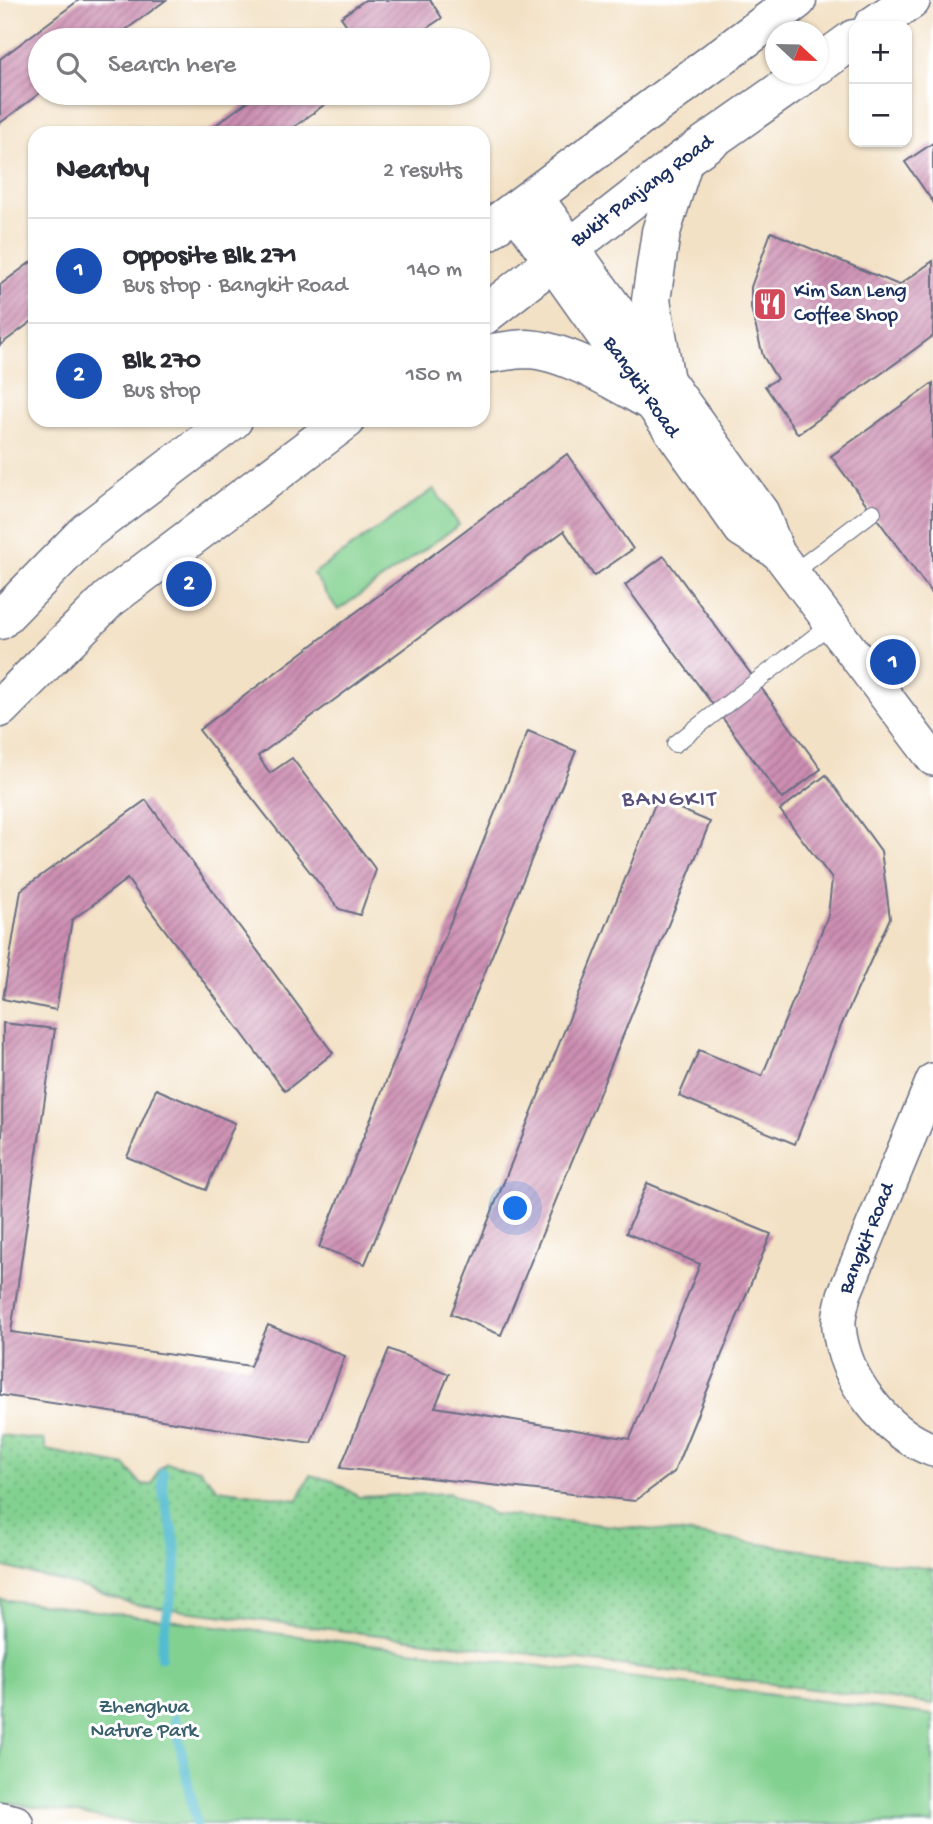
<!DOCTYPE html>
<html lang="en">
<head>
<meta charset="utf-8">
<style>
  body { margin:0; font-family:"Gochi Hand",sans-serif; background:#f2f2f3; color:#2b2b33 }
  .controls { position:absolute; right:21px; top:21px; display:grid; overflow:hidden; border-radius:14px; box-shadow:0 2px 5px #0004 }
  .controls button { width:63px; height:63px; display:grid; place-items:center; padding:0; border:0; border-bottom:2px solid #e1e1e2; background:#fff; color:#2b2b33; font:35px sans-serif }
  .compass { position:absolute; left:765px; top:21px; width:63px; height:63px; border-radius:50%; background:#fff; box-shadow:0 2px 5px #0004; rotate:112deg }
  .you { position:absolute; left:516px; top:1209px; width:24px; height:24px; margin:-18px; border:5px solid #fff; border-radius:50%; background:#1a73e8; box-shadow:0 0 0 10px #1a73e833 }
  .badge { display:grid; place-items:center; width:46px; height:46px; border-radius:50%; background:#0f766e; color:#fff; font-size:23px; font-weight:700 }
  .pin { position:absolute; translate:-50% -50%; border:4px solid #fff; box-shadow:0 2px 7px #0006 }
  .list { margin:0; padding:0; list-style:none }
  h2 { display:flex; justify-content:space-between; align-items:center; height:91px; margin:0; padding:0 28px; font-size:30px }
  h2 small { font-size:23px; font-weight:400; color:#7c7c81 }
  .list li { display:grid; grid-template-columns:46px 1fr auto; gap:21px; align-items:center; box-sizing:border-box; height:105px; padding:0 28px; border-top:2px solid #e1e1e2 }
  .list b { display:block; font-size:26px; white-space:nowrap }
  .list p { margin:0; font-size:23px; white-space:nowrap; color:#7c7c81 }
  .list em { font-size:23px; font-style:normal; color:#7c7c81 }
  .icon { flex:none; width:38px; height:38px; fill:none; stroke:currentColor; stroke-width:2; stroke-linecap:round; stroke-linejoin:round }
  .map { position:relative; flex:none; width:933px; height:1824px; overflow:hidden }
  .search { position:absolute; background:#fff; box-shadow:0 2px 5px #0004; left:28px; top:28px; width:462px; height:77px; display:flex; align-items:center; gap:18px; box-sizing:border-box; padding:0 24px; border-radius:38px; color:#7c7c81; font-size:26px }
  .panel { position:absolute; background:#fff; box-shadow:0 2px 5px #0004; left:28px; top:126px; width:462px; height:301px; border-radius:21px }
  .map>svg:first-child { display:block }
  .grass { fill:url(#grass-dots); stroke:#4f8078; stroke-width:2 }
  .park { fill:#83d191; stroke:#4f8078; stroke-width:2 }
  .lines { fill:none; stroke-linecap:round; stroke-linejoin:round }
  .stream { stroke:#53bcd0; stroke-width:10 }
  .building { fill:url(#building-hatch) }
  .service-casing { stroke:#676d82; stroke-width:18 }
  .minor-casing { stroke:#676d82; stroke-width:36 }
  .primary-casing { stroke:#676d82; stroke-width:41 }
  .motorway-casing { stroke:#676d82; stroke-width:41 }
  .service { stroke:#fff; stroke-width:16 }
  .minor { stroke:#fff; stroke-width:33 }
  .primary { stroke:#fff; stroke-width:38 }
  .motorway { stroke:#fff; stroke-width:38 }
  .labels { text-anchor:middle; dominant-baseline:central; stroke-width:6; stroke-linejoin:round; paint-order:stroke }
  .street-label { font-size:21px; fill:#1b2f5e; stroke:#fff }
  .poi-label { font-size:21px; fill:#1b2f5e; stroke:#fff; text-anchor:start }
  .park-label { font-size:21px; fill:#3a606d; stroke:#fff }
  .neighbourhood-label { font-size:23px; letter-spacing:2px; fill:#59517b; stroke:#fff }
</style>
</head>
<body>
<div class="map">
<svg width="933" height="1824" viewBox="0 0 933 1824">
  <defs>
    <pattern id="grass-dots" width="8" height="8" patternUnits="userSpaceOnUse" patternTransform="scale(1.75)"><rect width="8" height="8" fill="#83d191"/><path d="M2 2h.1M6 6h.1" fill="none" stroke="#6aaa7a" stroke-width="1.8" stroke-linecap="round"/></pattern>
    <pattern id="building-hatch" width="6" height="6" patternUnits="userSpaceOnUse" patternTransform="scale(1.75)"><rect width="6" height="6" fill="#cd8fb2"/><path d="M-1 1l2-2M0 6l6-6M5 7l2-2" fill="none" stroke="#a67594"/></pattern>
  </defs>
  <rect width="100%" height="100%" fill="#fff"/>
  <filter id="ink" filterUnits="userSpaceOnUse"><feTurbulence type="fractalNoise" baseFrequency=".0143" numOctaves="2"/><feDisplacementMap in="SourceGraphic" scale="14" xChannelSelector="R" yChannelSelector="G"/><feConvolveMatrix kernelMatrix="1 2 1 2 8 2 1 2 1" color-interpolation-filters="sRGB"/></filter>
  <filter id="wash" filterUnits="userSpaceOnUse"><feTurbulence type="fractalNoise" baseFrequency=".00686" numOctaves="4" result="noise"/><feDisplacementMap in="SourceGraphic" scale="28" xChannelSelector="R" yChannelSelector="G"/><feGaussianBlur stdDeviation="1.57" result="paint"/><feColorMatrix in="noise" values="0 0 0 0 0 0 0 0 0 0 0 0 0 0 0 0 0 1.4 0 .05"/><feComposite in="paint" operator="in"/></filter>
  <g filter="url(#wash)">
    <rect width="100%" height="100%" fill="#f3e1c5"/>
    <path class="grass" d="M0,1435L44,1440L46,1450L126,1466L141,1484L152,1485L158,1470L166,1463L199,1469L218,1489L298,1500L310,1475L333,1481L359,1497L449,1493L493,1514L685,1533L933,1569V1704L136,1605L79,1586L0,1566Z"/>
    <g class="park">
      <path d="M434,489L459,525L338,610L313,574Z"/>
      <path d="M0,1599L933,1715V1824H139L0,1802Z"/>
    </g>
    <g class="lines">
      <g class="stream">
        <path d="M161,1657C161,1623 176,1592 176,1559C177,1529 160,1504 163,1473"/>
        <path d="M175,1719L196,1824"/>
      </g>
    </g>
    <g id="blocks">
      <g class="building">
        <path d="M79,0H166L112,40H40V93L0,123V59Z"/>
        <path d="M365,0H430L442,18L409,40H357L341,17Z"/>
        <path d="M259,93H340L286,133H205Z"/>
        <path d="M933,143V202L905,162Z"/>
        <path d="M771,232L899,285L933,261V336L798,434L765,386L777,379L763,356L751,308V287Z"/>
        <path d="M35,259V319L0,345V285Z"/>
        <path d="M933,383V595L831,456Z"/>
        <path d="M567,454L633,549L594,576L564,531L258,756L270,773L292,758L376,870L360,915L339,909L199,730Z"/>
        <path d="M664,556L821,769L782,799L625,585Z"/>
        <path d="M528,731L576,751L365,1264L319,1247Z"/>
        <path d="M826,775L881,851L890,918L841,1026L795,1144L679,1096L699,1050L762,1076L828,916L832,879L780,810Z"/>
        <path d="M657,799L710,822L501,1335L451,1314Z"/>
        <path d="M146,800L333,1053L285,1091L127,879L72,920L56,1010L3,999L21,890Z"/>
        <path d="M3,1023L55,1029L11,1332L250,1366L268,1325L345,1356L311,1443L0,1395Z"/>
        <path d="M156,1089L235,1123L206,1190L127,1157Z"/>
        <path d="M647,1183L771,1234L674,1472L635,1501L340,1468L389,1349L449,1374L435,1407L630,1439L700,1264L626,1233Z"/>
      </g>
    </g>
  </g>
  <g filter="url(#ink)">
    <use href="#blocks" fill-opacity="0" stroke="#676d82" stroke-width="2"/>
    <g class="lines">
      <g class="service-casing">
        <g id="service">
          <path d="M793,573L873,512"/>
          <path d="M675,744L831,624"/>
        </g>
      </g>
      <g class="minor-casing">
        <g id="minor">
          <path d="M535,195L762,512L778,553L933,759"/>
          <path d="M514,210L741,530L778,553"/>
          <path d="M933,1080L844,1295C842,1305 838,1317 839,1327C844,1379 885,1432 933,1450"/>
        </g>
      </g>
      <g class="primary-casing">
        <g id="primary">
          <path d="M873,26L911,0"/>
          <path d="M818,65L854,39"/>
          <path d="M483,234L797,0"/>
          <path d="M483,316L684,159L805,74"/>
          <path d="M483,354C497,353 512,349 527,349C564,350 615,381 647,399"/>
          <path d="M664,375L651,300L661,232L684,159"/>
          <path d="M0,620L87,531L233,420"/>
          <path d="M0,708L109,599L346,420"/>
        </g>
      </g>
      <g class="motorway-casing">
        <path id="motorway" d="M0,1821L14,1824"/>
      </g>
      <use href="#service" class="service"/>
      <use href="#minor" class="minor"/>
      <use href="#primary" class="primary"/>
      <use href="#motorway" class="motorway"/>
    </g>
  </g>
  <defs>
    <g id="restaurant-square" transform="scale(1.75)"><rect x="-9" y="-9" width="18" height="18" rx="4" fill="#d1495b" stroke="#fff"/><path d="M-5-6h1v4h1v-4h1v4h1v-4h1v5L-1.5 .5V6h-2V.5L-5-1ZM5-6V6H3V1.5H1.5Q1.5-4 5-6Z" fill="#fff"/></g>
  </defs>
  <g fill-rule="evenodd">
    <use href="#restaurant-square" x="770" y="304"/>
  </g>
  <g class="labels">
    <g class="street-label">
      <text transform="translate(643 192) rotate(-37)">Bukit Panjang Road</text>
      <text transform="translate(640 388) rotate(55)">Bangkit Road</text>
      <text transform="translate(868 1239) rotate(-68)">Bangkit Road</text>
    </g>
    <g class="poi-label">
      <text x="794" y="292">Kim San Leng<tspan x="794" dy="24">Coffee Shop</tspan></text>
    </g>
    <g class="park-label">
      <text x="144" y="1708">Zhenghua<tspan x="144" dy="24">Nature Park</tspan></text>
    </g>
    <g class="neighbourhood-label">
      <text x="670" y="800">BANGKIT</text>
    </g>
  </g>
</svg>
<div class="controls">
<button>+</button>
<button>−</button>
</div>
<svg class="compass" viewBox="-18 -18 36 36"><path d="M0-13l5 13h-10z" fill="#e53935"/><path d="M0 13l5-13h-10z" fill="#7c7c81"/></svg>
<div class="you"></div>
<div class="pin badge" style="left:893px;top:662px;background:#1a4fb4">1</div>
<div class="pin badge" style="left:189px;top:584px;background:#1a4fb4">2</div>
<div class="search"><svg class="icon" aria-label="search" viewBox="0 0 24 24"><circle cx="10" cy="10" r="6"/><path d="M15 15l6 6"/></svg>Search here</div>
<section class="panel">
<h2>Nearby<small>2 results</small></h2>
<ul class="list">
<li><span class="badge" style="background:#1a4fb4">1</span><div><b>Opposite Blk 271</b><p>Bus stop · Bangkit Road</p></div><em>140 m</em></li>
<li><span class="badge" style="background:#1a4fb4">2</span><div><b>Blk 270</b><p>Bus stop</p></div><em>150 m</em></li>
</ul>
</section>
</div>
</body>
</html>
